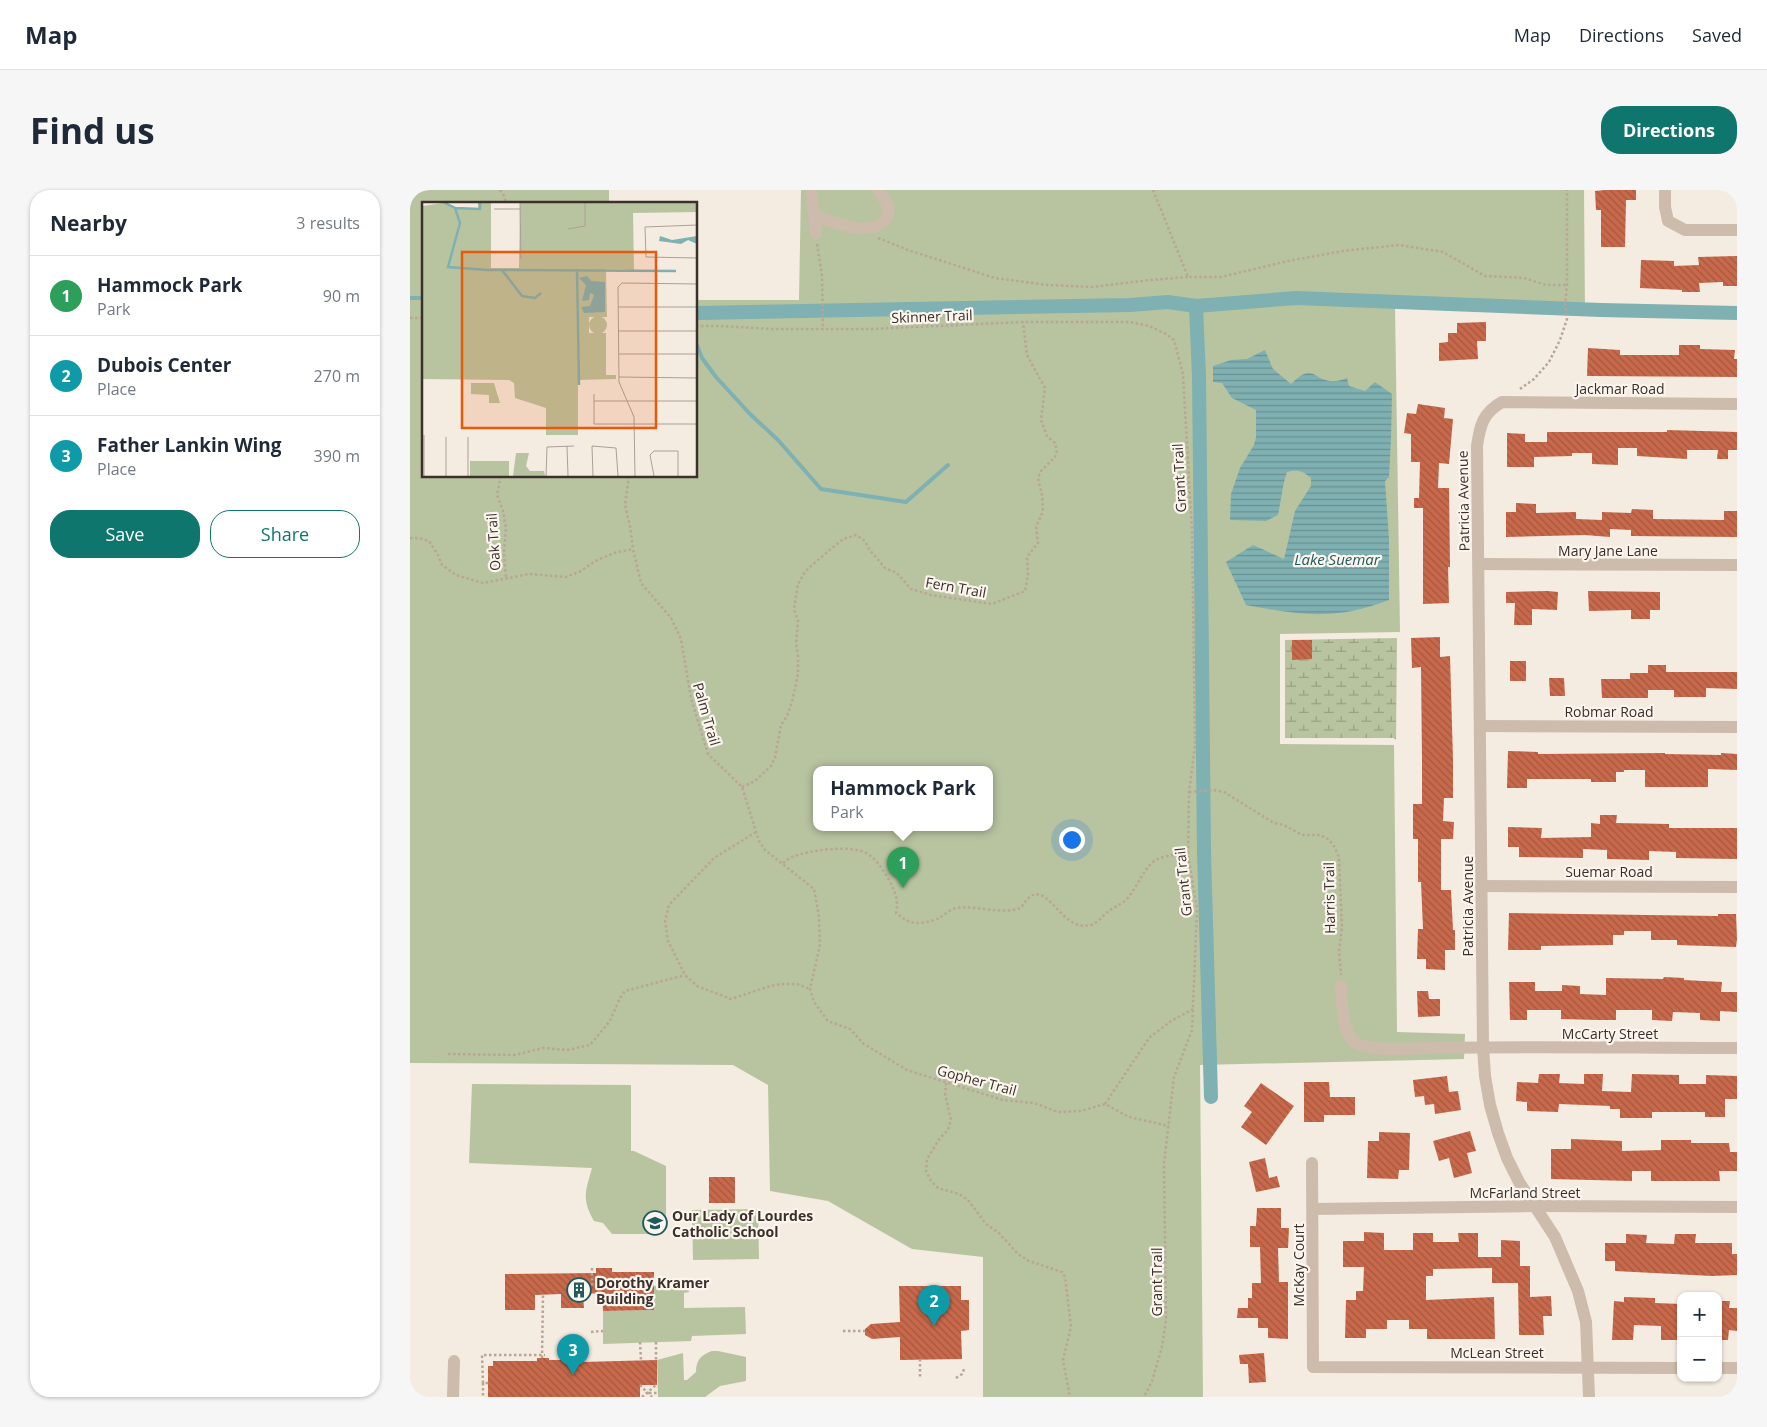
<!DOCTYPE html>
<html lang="en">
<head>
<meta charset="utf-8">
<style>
  body { margin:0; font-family:"Open Sans",sans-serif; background:#f6f6f7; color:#1f2937 }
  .controls { position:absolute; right:15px; bottom:15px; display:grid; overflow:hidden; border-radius:10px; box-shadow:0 1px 4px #0004 }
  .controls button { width:45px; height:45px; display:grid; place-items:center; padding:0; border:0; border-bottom:1px solid #e0e1e3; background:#fff; color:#1f2937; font:25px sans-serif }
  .you { position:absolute; left:661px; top:649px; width:18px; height:18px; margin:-12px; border:4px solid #fff; border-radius:50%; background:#1a73e8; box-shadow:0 0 0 8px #1a73e833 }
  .badge { display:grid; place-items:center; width:32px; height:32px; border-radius:50%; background:#0f766e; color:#fff; font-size:16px; font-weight:700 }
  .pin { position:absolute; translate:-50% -41px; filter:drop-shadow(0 1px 2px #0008) }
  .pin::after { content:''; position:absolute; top:26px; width:18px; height:15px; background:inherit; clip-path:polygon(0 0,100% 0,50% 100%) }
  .popup { position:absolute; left:403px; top:576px; width:180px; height:65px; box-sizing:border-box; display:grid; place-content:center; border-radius:10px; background:#fff; filter:drop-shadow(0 1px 4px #0005); font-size:16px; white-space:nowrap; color:#747a83 }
  .popup b { font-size:19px; color:#1f2937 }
  .popup::after { content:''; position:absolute; left:50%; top:100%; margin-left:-10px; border:10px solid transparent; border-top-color:#fff }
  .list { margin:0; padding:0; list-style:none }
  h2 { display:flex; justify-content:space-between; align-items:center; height:65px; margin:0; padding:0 20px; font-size:21px }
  h2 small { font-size:16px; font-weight:400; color:#747a83 }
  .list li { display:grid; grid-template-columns:32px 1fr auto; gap:15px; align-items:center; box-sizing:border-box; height:80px; padding:0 20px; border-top:1px solid #e0e1e3 }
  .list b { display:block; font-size:19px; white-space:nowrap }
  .list p { margin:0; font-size:16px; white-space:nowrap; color:#747a83 }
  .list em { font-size:16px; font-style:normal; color:#747a83 }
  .actions { display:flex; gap:10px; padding:15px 20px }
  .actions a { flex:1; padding:11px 0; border:1px solid #0f766e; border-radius:20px; text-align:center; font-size:18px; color:#0f766e }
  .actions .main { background:#0f766e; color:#fff }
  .map { position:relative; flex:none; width:1327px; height:1207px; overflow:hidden; border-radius:20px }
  header { display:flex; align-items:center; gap:30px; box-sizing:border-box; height:70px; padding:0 25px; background:#fff; border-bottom:1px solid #e0e1e3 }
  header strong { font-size:24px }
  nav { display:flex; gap:28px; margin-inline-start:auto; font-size:18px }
  .intro { display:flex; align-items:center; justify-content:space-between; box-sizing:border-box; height:120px; padding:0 30px }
  h1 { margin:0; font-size:35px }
  .button { padding:12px 22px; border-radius:20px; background:#0f766e; color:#fff; font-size:18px; font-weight:700 }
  main { display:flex; gap:30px; padding:0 30px }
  aside { flex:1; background:#fff; border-radius:20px; box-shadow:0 1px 4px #0004 }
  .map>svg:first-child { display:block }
  .wetland { fill:url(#wetland-marsh) }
  .green { fill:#b8c4a0; fill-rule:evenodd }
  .water { fill:url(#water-rules) }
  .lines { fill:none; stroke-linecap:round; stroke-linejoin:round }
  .stream { stroke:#7fb0b2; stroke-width:4 }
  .canal { stroke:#7fb0b2; stroke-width:14 }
  .building { fill:url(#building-back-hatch) }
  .path { stroke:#b9a596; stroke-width:2.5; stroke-dasharray:2.5 2.5; stroke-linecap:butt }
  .minor { stroke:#cdbbac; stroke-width:12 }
  .labels { text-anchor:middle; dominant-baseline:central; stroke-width:4.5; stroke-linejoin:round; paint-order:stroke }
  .street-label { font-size:14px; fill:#3b302b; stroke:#fbf5ee }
  .poi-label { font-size:14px; font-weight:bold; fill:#3b302b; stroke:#fbf5ee; text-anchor:start }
  .water-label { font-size:15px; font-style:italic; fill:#1f5a5e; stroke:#fbf5ee }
  .inset-river { fill:none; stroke:#7fb0b2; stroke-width:2.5 }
  .inset-road { fill:none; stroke:#aaa098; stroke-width:1 }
  .view { fill:#e8590c; fill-opacity:0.15; stroke:#e8590c; stroke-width:2.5 }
  .inset-edge { fill:none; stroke:#3b302b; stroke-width:2.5 }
</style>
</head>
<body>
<header>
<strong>Map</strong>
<nav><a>Map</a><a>Directions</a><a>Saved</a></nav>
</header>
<div class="intro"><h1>Find us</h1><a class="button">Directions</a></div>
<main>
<aside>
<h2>Nearby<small>3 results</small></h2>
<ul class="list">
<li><span class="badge" style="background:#2e9e5b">1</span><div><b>Hammock Park</b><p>Park</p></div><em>90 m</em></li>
<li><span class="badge" style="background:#0f9aa8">2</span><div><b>Dubois Center</b><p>Place</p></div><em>270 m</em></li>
<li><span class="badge" style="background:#0f9aa8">3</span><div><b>Father Lankin Wing</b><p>Place</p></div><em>390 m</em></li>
</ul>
<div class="actions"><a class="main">Save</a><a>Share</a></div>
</aside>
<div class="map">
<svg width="1327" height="1207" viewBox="0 0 1327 1207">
  <defs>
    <pattern id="wetland-marsh" width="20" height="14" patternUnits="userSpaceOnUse" patternTransform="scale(1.25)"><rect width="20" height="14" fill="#b8c4a0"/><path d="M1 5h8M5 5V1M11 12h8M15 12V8" fill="none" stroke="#97a083"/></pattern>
    <pattern id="water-rules" width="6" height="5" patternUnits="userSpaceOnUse" patternTransform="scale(1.25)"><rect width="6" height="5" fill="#7fb0b2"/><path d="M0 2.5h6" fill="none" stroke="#699091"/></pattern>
    <pattern id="building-back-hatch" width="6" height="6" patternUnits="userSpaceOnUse" patternTransform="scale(1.25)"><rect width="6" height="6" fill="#c8694b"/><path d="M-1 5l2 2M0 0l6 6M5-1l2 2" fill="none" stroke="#a4573f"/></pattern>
  </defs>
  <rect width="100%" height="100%" fill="#f4ebe1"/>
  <path class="wetland" d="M987,448L986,550L984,548H875V450Z"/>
  <g class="green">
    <path d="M0,0H199V14H14V286H286V110H389L391,0H1174L1175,121L985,116L990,442L870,444V554L984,555L987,842L1055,844L1054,869L790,875L793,1207H573V1067L502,1059L418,1011L360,1001L358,895L323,875L0,873ZM407,579H579V637H407Z"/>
    <path d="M62,894L221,895V961H224L256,976V1036L248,1044H202L193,1033L184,1031C171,1009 176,1000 182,978L59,973Z"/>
    <path d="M348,1019L349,1069L283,1070L282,1020Z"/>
    <path d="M244,1096H278L279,1102L274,1103V1118L335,1117L336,1144L282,1146L281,1151L193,1154V1121L244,1120Z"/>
    <path d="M302,1161H308L336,1167V1191L310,1196L295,1207H248L247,1170L273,1163L274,1190H277L286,1182C286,1170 291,1165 302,1161Z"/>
  </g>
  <path class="water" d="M855,160L863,179L881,194C905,170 903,193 925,191C929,191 934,189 937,188L939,196L955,201L965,192L982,204L981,249L979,287L975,291L979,349V410C925,431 890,425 836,415L816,372L843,355L874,369L885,321L901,296V288C893,281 888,279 877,282L874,292L868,325L856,331L820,330L821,304L830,278L844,255L846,247V220L822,208L812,193L803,192V176L821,170L837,169Z"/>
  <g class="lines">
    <g class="stream">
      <path d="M0,108H14"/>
      <path d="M286,153L292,168L306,187L340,224L368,250L411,299L496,312L538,275"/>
    </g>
    <g class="canal">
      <path d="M786,116L789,186L794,662L801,907"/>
      <path d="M286,123L720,115L758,112L786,116L886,108L1191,120L1327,123"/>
    </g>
  </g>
  <g class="building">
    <path d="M1195,0H1226V10H1216L1215,57H1191V20H1186L1185,1Z"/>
    <path d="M1327,66V96H1313V92L1289,93L1290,102H1272V100L1230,98L1231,70L1264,71V76L1289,75L1288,67Z"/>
    <path d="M1076,132V151H1067L1068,169L1029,171V153L1038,152V143H1047V133Z"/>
    <path d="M1269,155H1290V159L1325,160L1324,169H1327V187L1177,186L1178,158L1210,160V165H1269Z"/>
    <path d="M1008,214L1035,218L1034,228L1043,229L1039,274L1029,273L1028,298H1039L1040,377H1038L1039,413L1013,414V318H1004V308H1009L1010,272H1001V244L994,243L997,223L1006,224Z"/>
    <path d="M1257,240L1327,242V260H1318V269H1307L1308,260H1277V269L1227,266V258H1208V275L1182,274V263H1162V266L1124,267V277H1097V243L1115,244V252H1137V242H1257Z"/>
    <path d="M1106,313L1126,314V323L1166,322V329L1192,330V322L1221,323L1222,319L1243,320V329L1314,330V321H1327V347L1221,346V340L1200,339V347L1175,345L1096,347V322H1106Z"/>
    <path d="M1138,401L1148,402L1147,420L1122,419V435H1104L1105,413H1096V402Z"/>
    <path d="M1178,401L1250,402V420H1240V429H1221V420L1179,421Z"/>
    <path d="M1030,447V467L1040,466L1043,570V608H1034L1033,631L1044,632L1043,649H1031V700H1041L1043,740H1045V760H1035V780L1016,779V769H1007L1008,739H1013L1011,692H1008V649H1003V614H1012V570L1011,477L1002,478L1001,448Z"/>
    <path d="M882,450H902V469L882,470Z"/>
    <rect x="1100" y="471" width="16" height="20"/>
    <path d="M1238,475H1256V482H1327V499L1296,498V507H1264V500H1238V508H1192L1191,489H1220V483H1238Z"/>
    <path d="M1139,488H1154L1155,506H1140Z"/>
    <path d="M1098,561L1128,562V564L1255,563V564L1311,565V563L1327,564V580L1298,579V597H1235V580H1214V582H1206V592H1181V589H1117V598H1097Z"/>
    <path d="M1190,625H1207L1206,633L1259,634V638H1327V669L1266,668V662L1239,661V670L1197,669V660L1173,659V668L1109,667V657H1098V637L1132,638L1131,648L1181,647V633L1190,634Z"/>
    <path d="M1099,723L1308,726V724H1326L1327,749L1326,757L1267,755V750H1241V741H1214V745H1203V755L1131,756V760H1098Z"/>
    <path d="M1254,787L1274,788V790L1312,792L1311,802H1327V822L1310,821V831L1290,830V823L1263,822L1262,831L1242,830V820H1206V830H1188L1151,829V820H1117V830H1100L1099,792H1125V801H1152V795L1170,796V804L1196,805V788L1253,789Z"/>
    <path d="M1007,801H1018L1019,809H1030V826L1008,827Z"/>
    <path d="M1129,884H1150L1149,893L1174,894V884H1193L1192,901L1221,902L1222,884L1269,885V894H1296V885L1327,886V909H1315V927H1295V922H1242V928H1210V919H1200V916L1149,914L1148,922L1117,921V912L1106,911L1107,892L1128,893Z"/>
    <path d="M1037,886L1039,902L1048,901L1051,920L1025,924L1024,914L1015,915L1014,906L1005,907L1003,890Z"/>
    <path d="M894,892H919L920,907H945V925H914V932H894Z"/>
    <path d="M851,893L884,916L856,955L831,937L842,922L834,916Z"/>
    <path d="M1060,941L1066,961L1057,963L1062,983L1044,988L1039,968L1029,971L1023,951Z"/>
    <path d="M969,942L1000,943L999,980H989L988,989L957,988L958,951H969Z"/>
    <path d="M1161,949L1212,951V961L1251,960V950H1281V953H1319L1320,962H1327V981H1309L1310,991H1241V981H1222V991L1141,989V959H1161Z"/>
    <path d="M855,968L859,988L867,986L870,997L846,1002L839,972Z"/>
    <rect x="299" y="987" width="26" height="26"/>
    <path d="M847,1018H871V1038H879L878,1058H868L869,1092H878V1149L858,1148V1138H848V1128H827L828,1118H838V1108H842V1093H851L850,1057H840V1036H846Z"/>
    <path d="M954,1042L974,1043V1060H1003V1043H1023V1052H1049L1048,1043H1068V1067H1091V1050L1110,1051V1076H1120V1107L1141,1106L1142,1126H1133L1134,1145H1109L1108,1093H1082V1078L1023,1079V1086H1016V1110L1084,1107L1085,1149H1017V1139H999V1130H977V1139H956V1148H935L936,1110H946V1101H953L954,1077H933V1051H954Z"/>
    <path d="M1216,1044L1237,1045L1236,1053L1264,1054L1265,1044H1286L1285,1053H1322V1064H1327V1085L1302,1086L1205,1081V1071H1195V1053H1216Z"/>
    <path d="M186,1078H202V1082H244V1120L193,1121L192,1103L173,1104L174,1118H151V1104L125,1105V1120H95V1084L186,1083Z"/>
    <path d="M489,1096H551V1110H559V1140L551,1141L552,1169L490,1170V1147L462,1149L455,1145V1139L461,1134L490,1132Z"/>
    <path d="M1214,1107L1245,1108V1113L1271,1114V1150H1251V1136L1224,1135L1223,1150H1202L1204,1111L1214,1112Z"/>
    <path d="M1308,1111H1320L1319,1118H1327V1141L1319,1140L1318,1150H1308Z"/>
    <path d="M854,1163L856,1192L839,1193L838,1174H830L829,1165Z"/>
    <path d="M127,1168H139V1170H172V1172L247,1170V1195H230V1207H78V1176H83V1171H127Z"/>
  </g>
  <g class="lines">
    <g class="path">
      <path d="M90,0L93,4L97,14"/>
      <path d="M743,0L778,87H811L878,71L933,61L989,55L1033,62L1075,86L1114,88L1136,95H1157"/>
      <path d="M468,48L498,60L585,88L638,95L682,97L740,90L778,87"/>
      <path d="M407,54L412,86L413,137"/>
      <path d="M0,128H14"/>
      <path d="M286,136H311L362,139H461L613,132H719L739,136L756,144L764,150L773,184L782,341L785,556L779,602L778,665L787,719L782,840L764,887L754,974L756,1130L752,1157L742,1191L734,1207"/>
      <path d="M1110,199L1124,189L1139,172L1150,150L1157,129L1155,115L1157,95V0"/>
      <path d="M91,286L87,305L93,321L96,338L94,362L96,388"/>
      <path d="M219,286L215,315L220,336L223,359L231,393L261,428L271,449L281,508L298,564L332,597L349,651L355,660L404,699L409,727L410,755L400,799L404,812L418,831L440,839L454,854L497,880L593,910L624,913L648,922L671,921L695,914L719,927L759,936"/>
      <path d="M0,348H9L19,351L28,365L32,375L46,385L73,393L119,384L156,387L171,381L185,371L204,363L223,359"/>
      <path d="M332,597L345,591L361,576L365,567L371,535L377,526L382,512L388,484V466L386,453L388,431L384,419L388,394L395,382L402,375L433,349L446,345L455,351L459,359L475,378L487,383L501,399L521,405L582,414L615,401L618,385L617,367L628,353L626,337L633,321L632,305L628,288L631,281L645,267L647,260L645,253L637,246L631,230L635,198L617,165L613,132"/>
      <path d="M779,602L804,600L814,602L864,633L874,635L892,645H910L918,649L924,656L929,667L932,738L929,761L931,785"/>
      <path d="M346,642L304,668L259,715L255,731L258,751L275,785L287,796L321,809L360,796L372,794H387L400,799"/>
      <path d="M373,673C376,671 379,668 382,667C399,660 442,654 458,664C468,671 473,680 479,690C485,701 489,711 486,723C493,728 498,733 507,733C513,733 524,731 529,728C534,725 539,720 546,718C567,715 590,725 611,718C635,676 648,744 681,735C688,733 693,725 699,721C705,716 713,714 718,708C740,678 734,664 778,665"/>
      <path d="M38,864L105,865L133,858L157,860L180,855L200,831L210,808L215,801L275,785"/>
      <path d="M536,893L535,904L541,930L538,940L530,948L517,969L516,981L521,991L528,998L549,1004L558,1010L576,1034L589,1043L608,1064L619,1071L652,1082L655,1087L661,1137L653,1170L660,1207"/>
      <path d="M695,914L739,848L761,831L783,819"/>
      <path d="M182,1078V1097"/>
      <path d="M433,1141H455"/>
      <path d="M181,1142L193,1141"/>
      <path d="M230,1152L231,1171"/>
      <path d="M246,1152V1170"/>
      <path d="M132,1168L133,1105"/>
      <path d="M510,1169V1188"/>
      <path d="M546,1188L552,1184L555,1177"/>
      <path d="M73,1193V1207"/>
      <path d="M78,1193H73L72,1165H135"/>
      <path d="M230,1195L242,1207"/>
      <path d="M239,1203H248"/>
      <path d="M232,1207L246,1195"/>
    </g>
    <g class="minor">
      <path d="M401,0L406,43"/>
      <path d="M1255,0V17L1258,31L1275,40H1327"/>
      <path d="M404,26C418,30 435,37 449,38C463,39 482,34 478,17C476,11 471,5 468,0"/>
      <path d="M1069,374L1327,375"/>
      <path d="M1070,536L1327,537"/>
      <path d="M1071,696L1327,697"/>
      <path d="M931,796C932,812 932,839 943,851C956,863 1001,858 1018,858C1121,856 1224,858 1327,858"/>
      <path d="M902,973L903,1177L1271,1178"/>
      <path d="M903,1019L1126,1016L1327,1017"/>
      <path d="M1308,1178H1327"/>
      <path d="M43,1207L44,1171"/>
      <path d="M1179,1207L1176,1132L1168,1101L1145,1047L1109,992L1097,968L1088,943L1080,915L1075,886L1073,857L1067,256C1070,235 1073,223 1092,212L1327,214"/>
    </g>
  </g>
  <defs>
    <g id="school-ring" transform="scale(1.25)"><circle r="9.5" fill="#fbf5ee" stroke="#1f5a5e" stroke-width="1.5"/><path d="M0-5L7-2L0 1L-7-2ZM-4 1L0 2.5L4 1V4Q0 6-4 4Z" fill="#1f5a5e"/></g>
    <g id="building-ring" transform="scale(1.25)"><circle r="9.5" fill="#fbf5ee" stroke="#1f5a5e" stroke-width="1.5"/><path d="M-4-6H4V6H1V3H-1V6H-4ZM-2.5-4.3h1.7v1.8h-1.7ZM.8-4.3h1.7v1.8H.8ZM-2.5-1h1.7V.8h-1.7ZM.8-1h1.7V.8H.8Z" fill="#1f5a5e"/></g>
  </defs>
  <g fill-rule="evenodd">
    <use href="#school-ring" x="245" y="1033"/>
    <use href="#building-ring" x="169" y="1100"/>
  </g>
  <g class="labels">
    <g class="street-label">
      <text transform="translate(522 126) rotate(-2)">Skinner Trail</text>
      <text x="1210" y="198">Jackmar Road</text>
      <text transform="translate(769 288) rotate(-93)">Grant Trail</text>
      <text transform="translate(1053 311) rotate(-91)">Patricia Avenue</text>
      <text transform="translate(83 352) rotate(-94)">Oak Trail</text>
      <text x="1198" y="360">Mary Jane Lane</text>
      <text transform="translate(546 397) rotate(10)">Fern Trail</text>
      <text x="1199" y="521">Robmar Road</text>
      <text transform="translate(297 524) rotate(74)">Palm Trail</text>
      <text x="1199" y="681">Suemar Road</text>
      <text transform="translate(773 692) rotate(-96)">Grant Trail</text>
      <text transform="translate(919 708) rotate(-91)">Harris Trail</text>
      <text transform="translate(1057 716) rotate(-90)">Patricia Avenue</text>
      <text x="1200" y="843">McCarty Street</text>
      <text transform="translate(567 890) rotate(15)">Gopher Trail</text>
      <text x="1115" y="1002">McFarland Street</text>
      <text transform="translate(888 1075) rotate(-90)">McKay Court</text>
      <text transform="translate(746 1092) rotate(-90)">Grant Trail</text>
      <text x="1087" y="1162">McLean Street</text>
    </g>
    <g class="poi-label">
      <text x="262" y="1025">Our Lady of Lourdes<tspan x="262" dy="16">Catholic School</tspan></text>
      <text x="186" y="1092">Dorothy Kramer<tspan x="186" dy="16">Building</tspan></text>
    </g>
    <g class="water-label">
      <text x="927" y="369">Lake Suemar</text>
    </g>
  </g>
  <g transform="translate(12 12)">
    <rect width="275" height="275" fill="#f4ebe1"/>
    <path d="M167 123a9 9 0 1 1 18 0a9 9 0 1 1-18 0Z" fill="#b8c4a0"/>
    <path d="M22,1L34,6L56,7V1H69V66H97L98,1H275V10L211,11L212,68L184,67L185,115H167V131H184V173H194V177L156,178V233H124V206L93,196L92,181L87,178L0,177V4ZM49,181H72L78,201H67V193L49,192ZM94,251H107L104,264L108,269H122L123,274H91ZM48,259H87V274H48Z" fill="#b8c4a0"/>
    <path d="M238,34L250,38L275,34V42L266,38L259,42L237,39ZM165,74L169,79L183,80V110L162,111L159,105L168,104L172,93L168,91L167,98L160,99L164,83L157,76Z" fill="#7fb0b2"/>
    <path class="inset-river" d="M23,1L33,6L38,21L26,65L66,68M33,6L58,7V1M155,67L157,183M66,68L254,69M80,68L100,94L113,96L119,91"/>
    <path class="inset-road" d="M98,1L99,57M72,7H98M275,23L223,25L224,55L275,56M146,27L163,24V1M196,105H275M196,129H275M197,152H275M197,175L275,176M172,192V222H275M172,199H275M2,233V274M24,235V274M46,235V274M145,244L146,274M124,274L125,245L152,244M171,274L170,244L194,246L196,274M213,274L212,215L197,180L196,85L200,81L275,82M232,274L228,253L232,249H256V274"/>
    <path class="view" d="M40,50H234V226H40Z"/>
    <rect width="275" height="275" class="inset-edge"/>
  </g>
</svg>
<div class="controls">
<button>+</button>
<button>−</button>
</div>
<div class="you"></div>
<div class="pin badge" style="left:493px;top:698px;background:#2e9e5b">1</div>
<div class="popup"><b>Hammock Park</b>Park</div>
<div class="pin badge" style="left:524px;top:1136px;background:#0f9aa8">2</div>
<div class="pin badge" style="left:163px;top:1185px;background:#0f9aa8">3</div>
</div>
</main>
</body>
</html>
